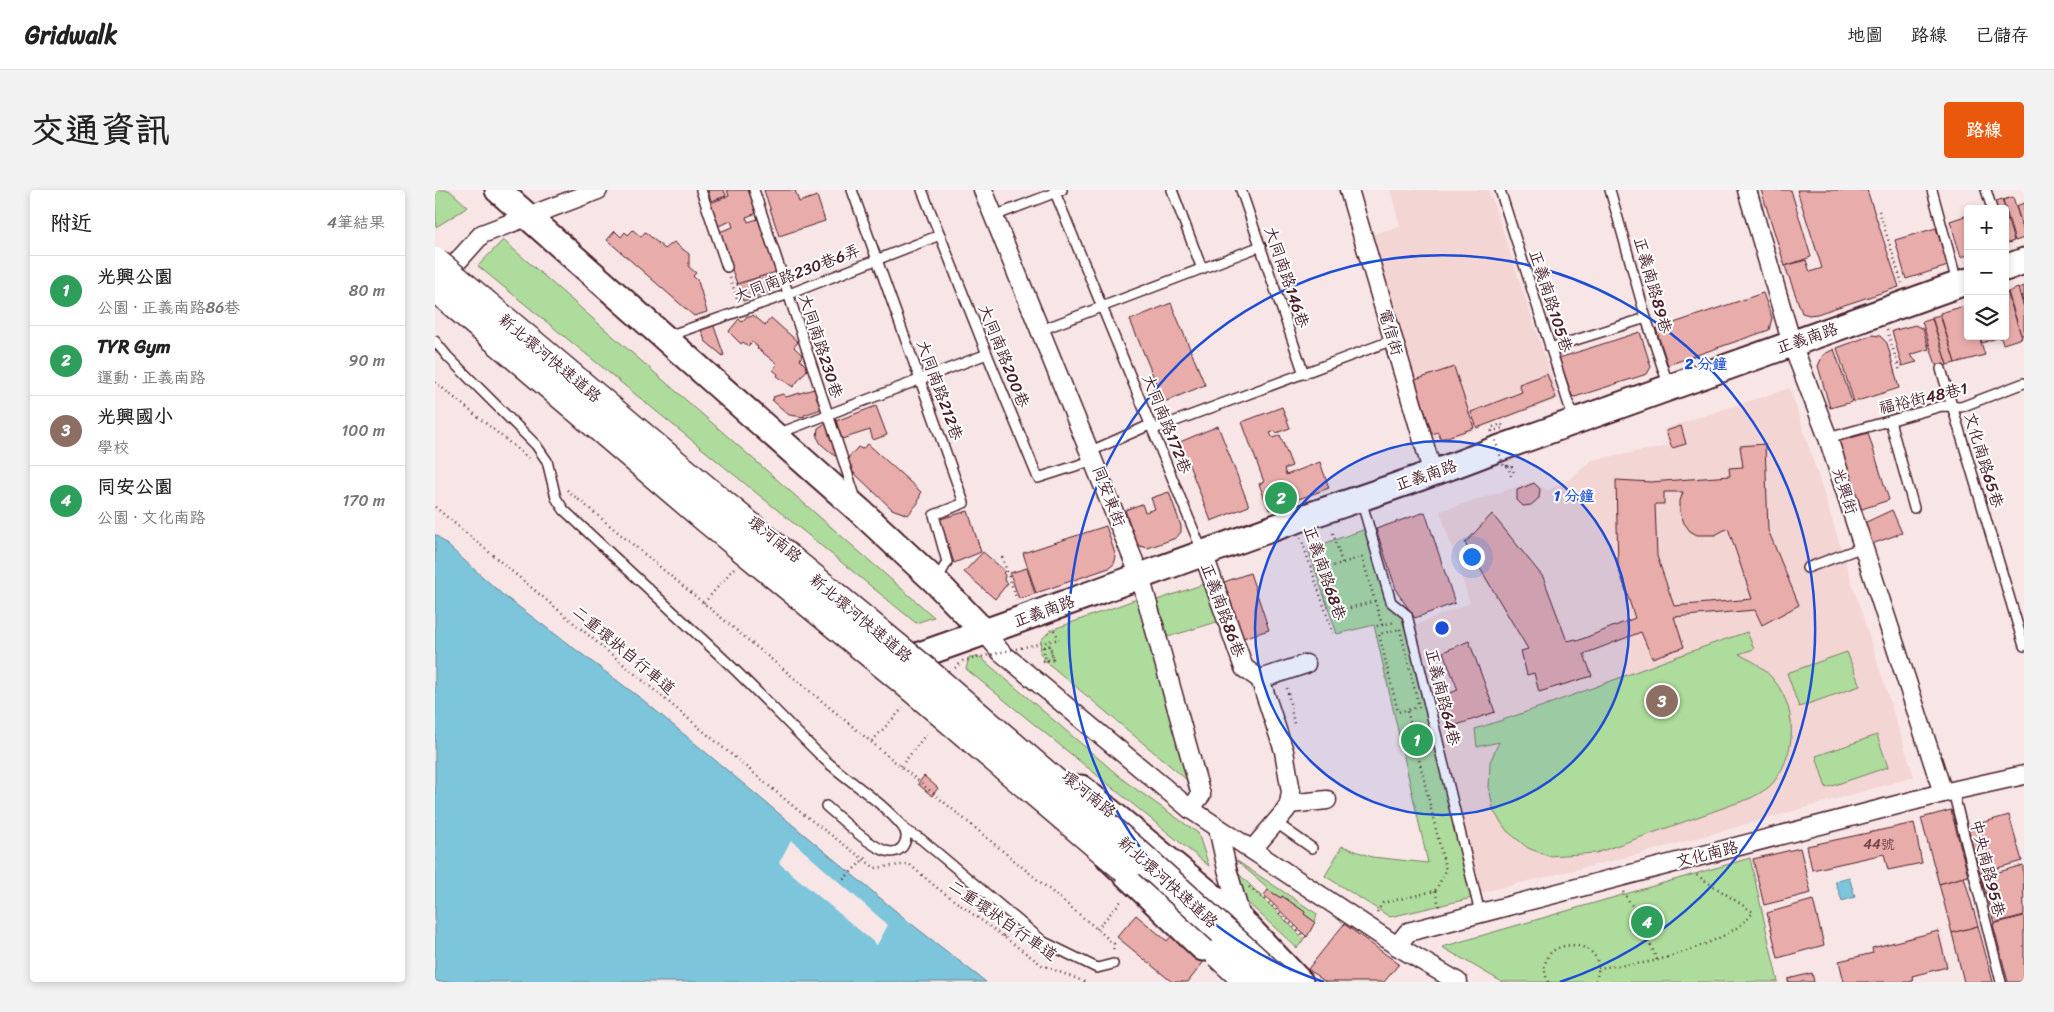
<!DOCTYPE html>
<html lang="zh-TW">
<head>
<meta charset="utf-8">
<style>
  body { margin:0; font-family:Sriracha,"LXGW WenKai TC",sans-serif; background:#f2f2f2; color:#222 }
  .controls { position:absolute; right:15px; top:15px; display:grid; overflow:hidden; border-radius:5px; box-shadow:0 2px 8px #0003 }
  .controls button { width:45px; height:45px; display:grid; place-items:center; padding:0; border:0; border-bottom:1px solid #e0e0e0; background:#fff; color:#222; font:25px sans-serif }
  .you { position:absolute; left:1036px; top:366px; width:18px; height:18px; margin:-12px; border:4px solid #fff; border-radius:50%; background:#1a73e8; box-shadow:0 0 0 8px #1a73e833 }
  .badge { display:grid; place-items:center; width:32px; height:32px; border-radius:50%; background:#ea580c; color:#fff; font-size:16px; font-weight:700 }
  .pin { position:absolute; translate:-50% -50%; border:2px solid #fff; box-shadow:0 1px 5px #0006 }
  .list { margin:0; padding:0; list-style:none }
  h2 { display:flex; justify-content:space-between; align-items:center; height:65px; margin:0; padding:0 20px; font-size:21px }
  h2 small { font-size:16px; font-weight:400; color:#767676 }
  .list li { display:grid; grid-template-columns:32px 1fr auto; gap:15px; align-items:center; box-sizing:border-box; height:70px; padding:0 20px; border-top:1px solid #e0e0e0 }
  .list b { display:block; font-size:19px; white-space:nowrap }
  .list p { margin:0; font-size:16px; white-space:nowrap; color:#767676 }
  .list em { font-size:16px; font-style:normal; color:#767676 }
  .icon { flex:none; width:28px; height:28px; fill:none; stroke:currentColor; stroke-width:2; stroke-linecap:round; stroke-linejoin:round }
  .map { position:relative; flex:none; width:1589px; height:792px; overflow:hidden; border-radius:5px }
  header { display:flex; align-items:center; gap:30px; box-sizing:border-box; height:70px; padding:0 25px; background:#fff; border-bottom:1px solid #e0e0e0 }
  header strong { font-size:24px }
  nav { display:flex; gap:28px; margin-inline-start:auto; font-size:18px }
  .intro { display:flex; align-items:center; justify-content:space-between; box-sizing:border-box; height:120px; padding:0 30px }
  h1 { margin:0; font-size:35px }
  .button { padding:12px 22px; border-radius:5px; background:#ea580c; color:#fff; font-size:18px; font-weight:700 }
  main { display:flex; gap:30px; padding:0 30px }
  aside { flex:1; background:#fff; border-radius:5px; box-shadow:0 2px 8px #0003 }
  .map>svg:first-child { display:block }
  .built { fill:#f3d5d4 }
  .green { fill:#addc9c; stroke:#7c7e64 }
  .water { fill:#7bc5db; stroke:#678395 }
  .pier { fill:#f8e6e6 }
  .building { fill:#e8adab; stroke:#4a1f2b; fill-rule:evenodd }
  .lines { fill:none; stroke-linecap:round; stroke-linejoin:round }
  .lane-casing { stroke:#4a1f2b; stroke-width:12 }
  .street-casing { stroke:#4a1f2b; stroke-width:21 }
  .secondary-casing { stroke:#4a1f2b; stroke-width:29 }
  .highway-casing { stroke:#4a1f2b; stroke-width:31 }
  .path { stroke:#4a1f2b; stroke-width:2.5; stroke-dasharray:1 4; stroke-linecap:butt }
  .lane { stroke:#fff; stroke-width:9 }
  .street { stroke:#fff; stroke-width:18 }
  .secondary { stroke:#fff; stroke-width:25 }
  .highway { stroke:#fff; stroke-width:28 }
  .highway-bridge-casing { stroke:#4a1f2b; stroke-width:31; stroke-linecap:butt }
  .path-bridge { stroke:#4a1f2b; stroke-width:2.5; stroke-dasharray:1 4; stroke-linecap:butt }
  .highway-bridge { stroke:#fff; stroke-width:28 }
  .ring { fill:none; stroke:#1d4ed8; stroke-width:2.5 }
  .labels { text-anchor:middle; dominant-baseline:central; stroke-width:4; stroke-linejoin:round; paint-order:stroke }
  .number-label { font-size:14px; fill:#72424b }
  .street-label { font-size:16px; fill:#4a1f2b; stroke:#fff }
  .centre { fill:#1d4ed8; stroke:#fff; stroke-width:2.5 }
  .ring-label { font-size:15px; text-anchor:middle; font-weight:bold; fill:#1d4ed8; stroke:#fff; stroke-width:4; stroke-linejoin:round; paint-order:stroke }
</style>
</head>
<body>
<header>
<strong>Gridwalk</strong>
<nav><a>地圖</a><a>路線</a><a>已儲存</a></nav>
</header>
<div class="intro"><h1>交通資訊</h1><a class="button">路線</a></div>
<main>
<aside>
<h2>附近<small>4筆結果</small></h2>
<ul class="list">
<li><span class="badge" style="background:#2e9e5b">1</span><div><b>光興公園</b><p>公園 · 正義南路86巷</p></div><em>80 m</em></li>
<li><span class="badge" style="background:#2e9e5b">2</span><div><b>TYR Gym</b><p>運動 · 正義南路</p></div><em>90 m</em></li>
<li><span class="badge" style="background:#8d6e63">3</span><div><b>光興國小</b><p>學校</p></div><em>100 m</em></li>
<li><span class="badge" style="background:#2e9e5b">4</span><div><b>同安公園</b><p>公園 · 文化南路</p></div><em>170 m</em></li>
</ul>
</aside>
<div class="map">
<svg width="1589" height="792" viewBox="0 0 1589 792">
  <rect width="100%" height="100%" fill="#f8e6e6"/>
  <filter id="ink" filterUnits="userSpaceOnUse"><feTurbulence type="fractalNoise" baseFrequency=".02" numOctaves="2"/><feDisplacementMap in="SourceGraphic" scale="10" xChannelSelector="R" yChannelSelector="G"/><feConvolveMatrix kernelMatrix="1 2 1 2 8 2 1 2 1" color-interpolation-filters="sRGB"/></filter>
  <g filter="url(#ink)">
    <g class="built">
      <path d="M955,0H1054L1124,209L1007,252L994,251L932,46L965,36Z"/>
      <path d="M1355,198L1479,587L1205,664L1045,703L980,435L1035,413L1005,321L1098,292L1113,300L1134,290L1157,270L1234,256L1228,239Z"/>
    </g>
    <g class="green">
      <path d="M0,0H14L33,17L1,37Z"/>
      <path d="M68,50L499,427L481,433L43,76Z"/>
      <path d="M931,339L953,416L969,428L1037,708L955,727L890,686L907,656L937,667L993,673L939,435L902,444L873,359Z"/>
      <path d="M772,393L785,431L733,447L722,410Z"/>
      <path d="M702,409L758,595L609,470L605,463L606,450L616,440Z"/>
      <path d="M1312,442L1319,459L1304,464C1312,469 1321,472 1327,478C1362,507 1366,557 1338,593C1333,599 1323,604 1316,608L1161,663L1113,666L1093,658L1072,641L1059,622L1054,598L1055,572L1064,552L1042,557L1040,539C1132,510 1221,472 1312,442Z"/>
      <path d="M1412,462L1425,496L1364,517L1352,483Z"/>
      <path d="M534,467H545L691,592L763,643L774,676L531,479Z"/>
      <path d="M1442,545L1453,577L1391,598L1381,566Z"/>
      <path d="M1315,668L1343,792H1067L1007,757Z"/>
      <path d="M799,669L882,724L880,732L869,724L870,722L847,706L846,708L833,700L831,696Z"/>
      <path d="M804,684L869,749L862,758L812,712Z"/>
    </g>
    <g class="water">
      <path d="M0,344L68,405L208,510L474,732L551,792H0Z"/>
      <path d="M1414,687L1420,707L1407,711L1400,691Z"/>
    </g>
    <path class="pier" d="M356,650L453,735L442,755L344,673Z"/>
    <g class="building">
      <path d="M273,0H289L291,6L276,11Z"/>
      <path d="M292,0H314L322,23L311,27L313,32L323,29L341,82L302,94L284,42L298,37L296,31L283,36L275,13L294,6Z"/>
      <path d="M329,0H360L364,12L382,6L390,31L344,46Z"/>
      <path d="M1326,0H1356L1376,67L1350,76Z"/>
      <path d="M1362,0H1432L1464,97L1382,124L1374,125L1367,123L1350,76L1371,70L1375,82L1387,78Z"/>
      <path d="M1578,7L1589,43V48L1580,51L1568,10Z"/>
      <path d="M1567,9L1570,19H1558L1556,13Z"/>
      <path d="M1589,13V42L1581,16Z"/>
      <path d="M1570,21L1579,51L1570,54Z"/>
      <path d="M1533,25V65L1526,67L1515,31Z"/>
      <path d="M1501,38L1513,76L1471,89L1460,50Z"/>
      <path d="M198,40L206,47L210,42L230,59L239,52L254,64V77L261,83L258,86L263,91L272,122L259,126L172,50L180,41L186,47L190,42L193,45Z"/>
      <path d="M331,85L337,101L308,111L302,94Z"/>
      <path d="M1589,96V115L1584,98Z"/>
      <path d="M1583,98L1589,118V145H1586L1573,102Z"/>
      <path d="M1572,102L1587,148L1568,154L1565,146H1570V103Z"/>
      <path d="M1328,103L1337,128L1334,140L1233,175L1221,139Z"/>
      <path d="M736,113L770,195L729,212L695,130Z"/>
      <path d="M1533,115V146H1544L1550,165L1520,173L1505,123Z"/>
      <path d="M318,125L330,135L336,128L363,152L359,157L367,165L365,170L371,176L370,177L372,180L358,197L342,186L343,184L338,180L342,174L322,158L323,157L317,152L313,156L308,152L306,154L296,144L294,141L304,129L307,132L312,126L316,127Z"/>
      <path d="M1505,125L1520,173L1512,175L1497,127Z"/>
      <path d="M1497,129L1512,175L1502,178L1487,132Z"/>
      <path d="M278,134L289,165L288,166L270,151L266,139Z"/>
      <path d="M1480,135L1488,139L1494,159L1475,165L1482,172L1467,176L1457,141Z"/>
      <path d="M1205,142L1216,177L1212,184L1140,207L1137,206L1124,168Z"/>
      <path d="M1437,145L1445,146L1452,153L1464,198L1419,212L1402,158Z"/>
      <path d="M1545,146H1565V147L1547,153Z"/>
      <path d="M1399,159L1417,212L1395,218L1383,176L1388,165Z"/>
      <path d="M1019,177L1039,238L1006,249L1003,242L997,244L980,190Z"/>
      <path d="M1112,184L1121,208L1042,238L1036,222L1087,202L1084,194Z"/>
      <path d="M379,199L386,219L369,225V227L354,225L337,210L339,209L338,207L348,204L351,207Z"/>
      <path d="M441,216L452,245L438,250L435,240L407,249L401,231Z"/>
      <path d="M847,217L855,238L841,243L840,241L835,243L838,248L845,245L857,276L849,279L851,285L885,272L894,298L834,320L824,294L829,292L807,232Z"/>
      <path d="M391,233L402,265L400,266L386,254L382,247L383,238Z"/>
      <path d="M783,236L814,316L776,331L745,252Z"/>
      <path d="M1246,236L1251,254L1237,258L1231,241Z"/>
      <path d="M1433,243L1454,310L1424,320L1402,252Z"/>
      <path d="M433,254L486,302L483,313L473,325L457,319L417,281L418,277L414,274L413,268L423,257L427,259Z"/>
      <path d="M1330,254L1333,340L1364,415L1327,435L1320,420L1239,427L1249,457L1217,468L1206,442L1149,464L1157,486L1104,502L1099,483L1092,485L1086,461L1093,459L1030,353L1057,324L1108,387L1132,451L1141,449L1142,451L1200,428L1183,377L1181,290L1216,292L1295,286L1294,278L1308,277L1305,256ZM1229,302H1248L1245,311V322L1249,333L1255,341L1262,345H1280L1293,338L1317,409L1239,416L1222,366L1220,314H1229Z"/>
      <path d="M1099,293L1105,299L1104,308L1096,315L1088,316L1082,310V300Z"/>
      <path d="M734,302L746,336V342L741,348L713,358L705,356L702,354L690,320L707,314L710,322L720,319L716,308Z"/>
      <path d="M1457,320L1467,343L1434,355L1427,334Z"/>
      <path d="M533,321L546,362L519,373L505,329Z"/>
      <path d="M990,322L1020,413L980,428L962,402L941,339Z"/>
      <path d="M671,336L681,367L679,374L674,378L601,403L588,363Z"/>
      <path d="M548,362L570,381L568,383L570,385L569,390L573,393L560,409L529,382Z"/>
      <path d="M592,378L600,404L584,409L575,383Z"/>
      <path d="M815,383L834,440L808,448L789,392Z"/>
      <path d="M1034,451L1060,522L1016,537L1004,507L1023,500L1008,462Z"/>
      <path d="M489,586L503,598L497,606L483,594Z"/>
      <path d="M1516,620L1533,686L1504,694L1486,628Z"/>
      <path d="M1574,625L1587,671L1545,683L1532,637Z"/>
      <path d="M1479,633L1487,673L1453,680L1449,664L1377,680L1372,656Z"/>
      <path d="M1365,658L1376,703L1329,715L1318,669Z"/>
      <path d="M1588,675L1589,725L1559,733L1546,687Z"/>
      <path d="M1529,687L1543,736L1517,743L1504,694Z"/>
      <path d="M833,700L846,708L847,706L870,722L869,724L880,732L872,747L829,705Z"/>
      <path d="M1378,710L1389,755L1343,768L1332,723Z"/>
      <path d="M701,725L732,751L738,744L770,770L753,792H737L682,747Z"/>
      <path d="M1589,726V792H1573L1558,734Z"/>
      <path d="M909,734L964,774L949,792H890L873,779Z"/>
      <path d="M1543,736L1558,792H1529L1517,743Z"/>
      <path d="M1503,741L1512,777L1477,786L1478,791L1474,792H1409L1404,771L1438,763L1437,758Z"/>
      <path d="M1377,783L1379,792H1353V789Z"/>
    </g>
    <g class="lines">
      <g class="lane-casing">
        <g id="lane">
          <path d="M266,0L292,77"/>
          <path d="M319,0L420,306"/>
          <path d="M417,0L529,313L499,325L512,372L502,390"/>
          <path d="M487,0L552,164L603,288L659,270"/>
          <path d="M619,0L768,363"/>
          <path d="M737,0L767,79"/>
          <path d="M806,0L869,184"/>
          <path d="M1065,0L1139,231"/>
          <path d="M1175,0L1211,128L1234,197"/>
          <path d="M1497,0L1522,92"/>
          <path d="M1551,0L1557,19"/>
          <path d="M559,26L627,0"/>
          <path d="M606,140L826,56"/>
          <path d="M233,146L354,104L505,45"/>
          <path d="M0,151L13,167L101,255L112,271L121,308L129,320C179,367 229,413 279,460C317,495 352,533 389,569C414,592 445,610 467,636C477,648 467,666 451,661C434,656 405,628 391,616"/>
          <path d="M1115,158L1211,128"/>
          <path d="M1506,179L1589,456"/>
          <path d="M1455,231L1479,318"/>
          <path d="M719,239L958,150"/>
          <path d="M342,244L552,164"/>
          <path d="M1393,248L1507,216L1526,217L1589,193"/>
          <path d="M656,261L717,234"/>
          <path d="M926,310L956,412L972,425L1045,723"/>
          <path d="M1372,378L1428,357"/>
          <path d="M1518,601L1566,792"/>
          <path d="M840,632L877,658"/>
          <path d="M470,640L486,649L609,752L662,778L678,774"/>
        </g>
      </g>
      <g class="street-casing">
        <g id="street">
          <path d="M548,0L705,386L766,605L755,619"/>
          <path d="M914,0L998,284"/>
          <path d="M1312,0L1357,154L1393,248L1508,603"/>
          <path d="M5,91L47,44L163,0"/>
          <path d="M768,363L809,478L825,489L849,561L856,602L854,614L851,620L817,660"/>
          <path d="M549,442L566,462L755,619L962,756L1023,792"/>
          <path d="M825,489L871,474"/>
          <path d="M854,614L892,610"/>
          <path d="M783,638L792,679L807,731"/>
          <path d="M962,756L973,742L1508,603L1589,585"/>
        </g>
      </g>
      <g class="secondary-casing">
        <g id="secondary">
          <path d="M63,0L425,321L501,392L549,442"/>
          <path d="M1570,78L1589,71"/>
          <path d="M459,474C589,429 718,381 847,335C916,311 986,289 1054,262L1533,91"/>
          <path d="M646,598L807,731L865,792"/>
          <path d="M674,668L768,758"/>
        </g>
      </g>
      <g class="highway-casing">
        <path id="highway" d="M756,737L808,775"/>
      </g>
      <g class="path">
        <path d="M1444,21L1467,93"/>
        <path d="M295,88L303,111"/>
        <path d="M1452,140L1465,181"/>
        <path d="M0,192L97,271"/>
        <path d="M1076,286L1073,276L1076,275L1079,283"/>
        <path d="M132,300L662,739L679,754L678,763"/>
        <path d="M0,317L364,621L440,678L474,674L501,697L607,775L650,792"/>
        <path d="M898,343L907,373"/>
        <path d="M866,348L898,443"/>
        <path d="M567,367L582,410"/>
        <path d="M940,411L904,421L891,378L927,367L947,435"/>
        <path d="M269,413L299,378"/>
        <path d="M942,436L960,432"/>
        <path d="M965,439L984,517L963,522L944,444Z"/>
        <path d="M619,440L624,449"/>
        <path d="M608,471L618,469L615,455L608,457"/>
        <path d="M852,498L859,534"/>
        <path d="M466,576L493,542"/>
        <path d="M405,693L433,665"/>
        <path d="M814,697L833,712L872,749"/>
        <path d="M1000,701L1005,719"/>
        <path d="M1188,702L1202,723L1222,770"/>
        <path d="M942,722L948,713L1000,701L1011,681L972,520"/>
        <path d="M662,739L688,709"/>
        <path d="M568,746L577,741"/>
        <path d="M1163,778C1182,775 1204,775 1223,770C1250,762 1303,746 1318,722L1260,684"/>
        <path d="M1113,792C1092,743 1181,743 1160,792"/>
      </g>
      <use href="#lane" class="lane"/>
      <use href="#street" class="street"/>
      <use href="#secondary" class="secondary"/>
      <use href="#highway" class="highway"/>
      <g class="highway-bridge-casing">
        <g id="highway-bridge">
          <path d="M0,72L284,311L482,474L702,663L844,792"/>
          <path d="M0,97L271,328L468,490L691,679"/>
          <path d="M784,764L814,792"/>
        </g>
      </g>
      <g class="path-bridge">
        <path d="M1058,237L1067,234L1068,238L1057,241L1069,277L1073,276"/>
        <path d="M608,457L611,471L618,470L614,452"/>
        <path d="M520,478L528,471L624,449"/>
        <path d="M437,551L468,518"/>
      </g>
      <use href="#highway-bridge" class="highway-bridge"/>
    </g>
  </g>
  <circle cx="1007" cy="438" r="187" fill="#1d4ed8" fill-opacity=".12"/>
  <g class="ring">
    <circle cx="1007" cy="438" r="187"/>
    <path d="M889 792A373 373 0 1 1 1125 792"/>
  </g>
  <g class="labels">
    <g class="number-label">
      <text x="1444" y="654">44號</text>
    </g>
    <g class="street-label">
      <text transform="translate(362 83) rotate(-21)">大同南路230巷6弄</text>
      <text transform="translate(852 87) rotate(71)">大同南路146巷</text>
      <text transform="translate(1218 95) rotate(74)">正義南路89巷</text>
      <text transform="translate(1116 111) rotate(72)">正義南路105巷</text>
      <text transform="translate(956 142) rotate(73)">電信街</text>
      <text transform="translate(1372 148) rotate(-19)">正義南路</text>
      <text transform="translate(386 156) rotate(72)">大同南路230巷</text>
      <text transform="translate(569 166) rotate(68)">大同南路200巷</text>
      <text transform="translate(115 168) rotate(40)">新北環河快速道路</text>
      <text transform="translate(505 200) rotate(70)">大同南路212巷</text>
      <text transform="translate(1488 208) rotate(-13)">福裕街48巷1</text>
      <text transform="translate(732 234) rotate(68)">大同南路172巷</text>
      <text transform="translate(1549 270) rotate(73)">文化南路65巷</text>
      <text transform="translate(991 285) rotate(-19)">正義南路</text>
      <text transform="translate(1410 301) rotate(72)">光興街</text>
      <text transform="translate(674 306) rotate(69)">同安東街</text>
      <text transform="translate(340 349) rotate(39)">環河南路</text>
      <text transform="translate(890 383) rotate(71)">正義南路68巷</text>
      <text transform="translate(788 420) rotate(70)">正義南路86巷</text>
      <text transform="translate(609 421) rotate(-20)">正義南路</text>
      <text transform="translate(426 428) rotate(40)">新北環河快速道路</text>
      <text transform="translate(189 460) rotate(40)">二重環狀自行車道</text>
      <text transform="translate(1008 507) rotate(76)">正義南路64巷</text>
      <text transform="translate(654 604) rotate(39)">環河南路</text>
      <text transform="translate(1272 664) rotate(-14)">文化南路</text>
      <text transform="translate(1553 678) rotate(76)">中央南路95巷</text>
      <text transform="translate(733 692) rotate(42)">新北環河快速道路</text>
      <text transform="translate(568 730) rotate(35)">二重環狀自行車道</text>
    </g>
  </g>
  <circle cx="1007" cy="438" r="8" class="centre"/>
  <g class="ring-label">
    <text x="1271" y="179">2 分鐘</text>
    <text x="1139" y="311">1 分鐘</text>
  </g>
</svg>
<div class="controls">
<button>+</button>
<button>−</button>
<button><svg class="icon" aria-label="layers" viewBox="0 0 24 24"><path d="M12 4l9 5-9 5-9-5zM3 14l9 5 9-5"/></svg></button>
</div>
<div class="you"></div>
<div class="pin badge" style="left:982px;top:550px;background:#2e9e5b">1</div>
<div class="pin badge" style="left:846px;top:308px;background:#2e9e5b">2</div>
<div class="pin badge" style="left:1227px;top:511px;background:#8d6e63">3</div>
<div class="pin badge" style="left:1212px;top:732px;background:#2e9e5b">4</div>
</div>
</main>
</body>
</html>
